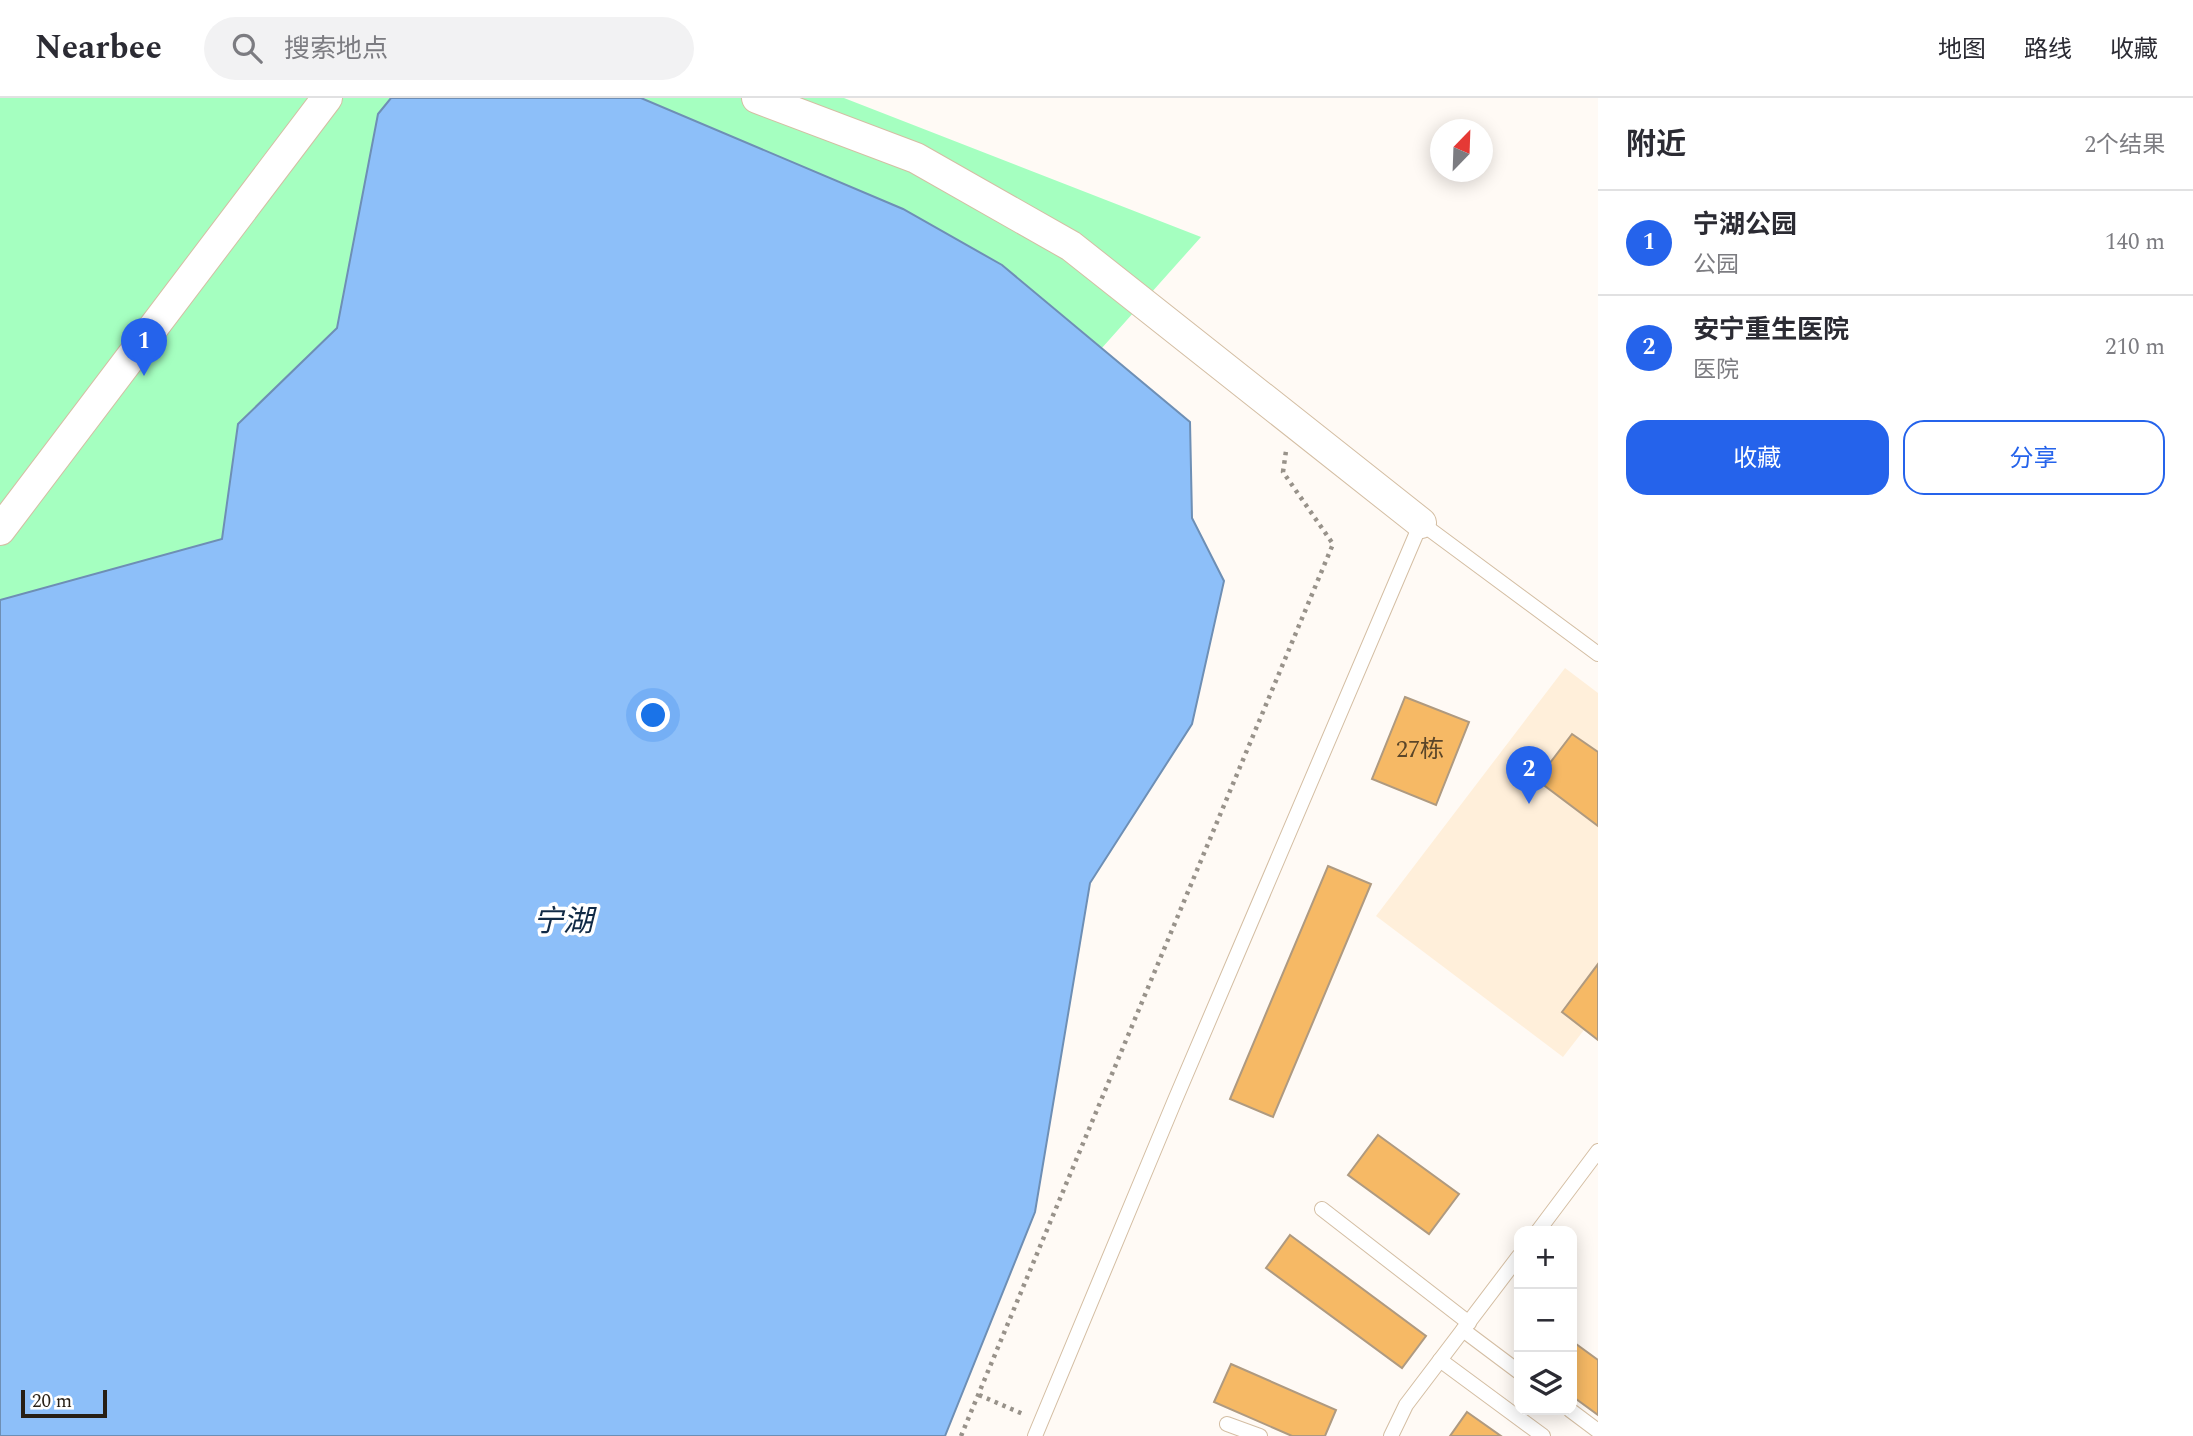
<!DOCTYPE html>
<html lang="zh">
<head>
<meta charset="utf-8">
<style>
  body { margin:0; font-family:Spectral,"Noto Sans SC",serif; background:#f2f2f3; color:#2b2b33 }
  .controls { position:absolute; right:21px; bottom:21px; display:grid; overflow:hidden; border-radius:14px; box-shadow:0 4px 18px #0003 }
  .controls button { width:63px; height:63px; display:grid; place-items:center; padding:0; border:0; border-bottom:2px solid #e1e1e2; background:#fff; color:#2b2b33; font:35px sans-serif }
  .compass { position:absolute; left:1430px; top:21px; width:63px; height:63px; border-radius:50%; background:#fff; box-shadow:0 4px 18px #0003; rotate:23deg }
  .scale { position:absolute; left:21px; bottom:18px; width:86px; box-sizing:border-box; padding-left:7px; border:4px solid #271f15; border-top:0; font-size:19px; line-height:24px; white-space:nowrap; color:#271f15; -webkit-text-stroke:5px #fff; paint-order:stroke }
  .you { position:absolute; left:654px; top:618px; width:24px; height:24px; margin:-18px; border:5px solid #fff; border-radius:50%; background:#1a73e8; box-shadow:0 0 0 10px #1a73e833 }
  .badge { display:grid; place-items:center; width:46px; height:46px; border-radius:50%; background:#2563eb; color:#fff; font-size:23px; font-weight:700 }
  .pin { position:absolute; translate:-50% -58px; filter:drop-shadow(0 2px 4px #0008) }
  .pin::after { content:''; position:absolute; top:37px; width:24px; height:21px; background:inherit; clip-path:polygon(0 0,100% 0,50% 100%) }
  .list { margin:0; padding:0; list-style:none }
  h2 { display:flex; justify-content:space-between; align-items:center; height:91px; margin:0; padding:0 28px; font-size:30px }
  h2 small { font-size:23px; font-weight:400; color:#7c7c81 }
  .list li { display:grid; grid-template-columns:46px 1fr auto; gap:21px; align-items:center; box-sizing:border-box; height:105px; padding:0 28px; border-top:2px solid #e1e1e2 }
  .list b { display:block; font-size:26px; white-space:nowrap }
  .list p { margin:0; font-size:23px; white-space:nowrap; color:#7c7c81 }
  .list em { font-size:23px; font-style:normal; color:#7c7c81 }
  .actions { display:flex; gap:14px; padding:21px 28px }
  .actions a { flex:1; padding:16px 0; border:2px solid #2563eb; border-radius:21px; text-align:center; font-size:24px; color:#2563eb }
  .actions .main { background:#2563eb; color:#fff }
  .icon { flex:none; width:38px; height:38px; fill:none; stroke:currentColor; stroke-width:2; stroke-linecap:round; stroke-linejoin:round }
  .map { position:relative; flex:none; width:1598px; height:1338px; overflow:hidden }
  header { display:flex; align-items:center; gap:42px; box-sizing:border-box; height:98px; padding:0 35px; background:#fff; border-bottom:2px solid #e1e1e2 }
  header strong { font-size:33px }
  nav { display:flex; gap:38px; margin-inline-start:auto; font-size:24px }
  .search { width:490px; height:63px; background:#f2f2f3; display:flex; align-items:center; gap:18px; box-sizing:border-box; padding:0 24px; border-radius:38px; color:#7c7c81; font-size:26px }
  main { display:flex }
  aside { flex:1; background:#fff }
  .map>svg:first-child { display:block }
  .built { fill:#ffefda }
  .green { fill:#a5ffc0 }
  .water { fill:#8dbff9; stroke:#6e8fb5; stroke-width:2 }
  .building { fill:#f6b965; stroke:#af9a80; stroke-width:2 }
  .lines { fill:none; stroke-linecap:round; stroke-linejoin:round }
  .lane-casing { stroke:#d4bea3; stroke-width:16 }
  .street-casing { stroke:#d4bea3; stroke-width:32 }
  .path { stroke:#98928a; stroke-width:4.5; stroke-dasharray:3.5 5; stroke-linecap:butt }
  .lane { stroke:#fff; stroke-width:14 }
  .street { stroke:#fff; stroke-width:30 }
  .labels { text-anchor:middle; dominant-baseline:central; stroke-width:7; stroke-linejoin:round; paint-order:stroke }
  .number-label { font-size:24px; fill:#5b4629 }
  .water-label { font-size:30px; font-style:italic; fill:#102a46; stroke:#fff }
</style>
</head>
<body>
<header>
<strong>Nearbee</strong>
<div class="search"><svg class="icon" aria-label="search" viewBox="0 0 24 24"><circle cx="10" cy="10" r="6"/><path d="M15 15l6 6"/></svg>搜索地点</div>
<nav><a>地图</a><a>路线</a><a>收藏</a></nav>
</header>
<main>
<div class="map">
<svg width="1598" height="1338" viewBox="0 0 1598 1338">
  <rect width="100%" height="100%" fill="#fffaf5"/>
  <path class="built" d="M1565,570L1598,595V942L1584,932L1563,959L1376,818Z"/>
  <g class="green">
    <path d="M0,0H391L378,16L337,230L238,326L222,441L0,502Z"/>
    <path d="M641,0H844L1201,139L1101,251L1002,167L903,111Z"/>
  </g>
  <path class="water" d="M391,0H641L903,111L1002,167L1190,324L1192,420L1224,483L1192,626L1090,785L1035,1114L945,1338H0V502L222,441L238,326L337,230L378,16Z"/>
  <g class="building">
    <path d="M1405,599L1469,624L1436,707L1372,681Z"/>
    <path d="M1572,636L1598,654V728L1537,682Z"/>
    <path d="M1328,768L1371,786L1273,1019L1230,1001Z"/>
    <path d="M1598,866V942L1562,914Z"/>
    <path d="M1378,1037L1459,1096L1429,1136L1348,1077Z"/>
    <path d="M1290,1137L1426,1238L1402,1270L1266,1170Z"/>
    <path d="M1572,1243L1598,1262V1317L1572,1298Z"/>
    <path d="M1231,1266L1336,1312L1325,1338H1292L1214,1304Z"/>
    <path d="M1467,1314L1501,1338H1450Z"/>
  </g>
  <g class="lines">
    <g class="lane-casing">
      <g id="lane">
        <path d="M1322,1111L1469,1225"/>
        <path d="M1538,1133L1598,1053"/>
        <path d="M1463,1232L1519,1274"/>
        <path d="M1440,1262L1543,1338"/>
        <path d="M1570,1312L1598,1333"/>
        <path d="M1227,1326L1260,1338"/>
        <path d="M1035,1338L1175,1002L1421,425L1598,556"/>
        <path d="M1391,1338L1406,1307L1519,1158"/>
      </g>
    </g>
    <g class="street-casing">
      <g id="street">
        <path d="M757,0L916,60L1071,148L1421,425"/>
        <path d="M0,432L327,0"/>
      </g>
    </g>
    <g class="path">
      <path d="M979,1297L1023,1316"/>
      <path d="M961,1338L1333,446L1283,374L1286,353"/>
    </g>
    <use href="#lane" class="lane"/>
    <use href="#street" class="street"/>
  </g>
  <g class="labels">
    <g class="number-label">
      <text x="1420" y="652">27栋</text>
    </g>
    <g class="water-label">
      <text x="563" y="824">宁湖</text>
    </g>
  </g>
</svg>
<div class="controls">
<button>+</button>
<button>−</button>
<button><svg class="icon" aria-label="layers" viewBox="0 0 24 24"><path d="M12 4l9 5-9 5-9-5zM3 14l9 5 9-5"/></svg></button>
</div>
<svg class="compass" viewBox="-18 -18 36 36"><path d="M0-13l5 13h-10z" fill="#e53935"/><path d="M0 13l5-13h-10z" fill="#7c7c81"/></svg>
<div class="scale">20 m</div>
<div class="you"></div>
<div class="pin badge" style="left:144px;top:278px">1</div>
<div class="pin badge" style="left:1529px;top:706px">2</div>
</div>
<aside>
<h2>附近<small>2个结果</small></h2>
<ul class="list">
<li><span class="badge">1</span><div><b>宁湖公园</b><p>公园</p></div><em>140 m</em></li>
<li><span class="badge">2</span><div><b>安宁重生医院</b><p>医院</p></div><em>210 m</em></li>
</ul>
<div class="actions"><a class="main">收藏</a><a>分享</a></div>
</aside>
</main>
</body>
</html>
